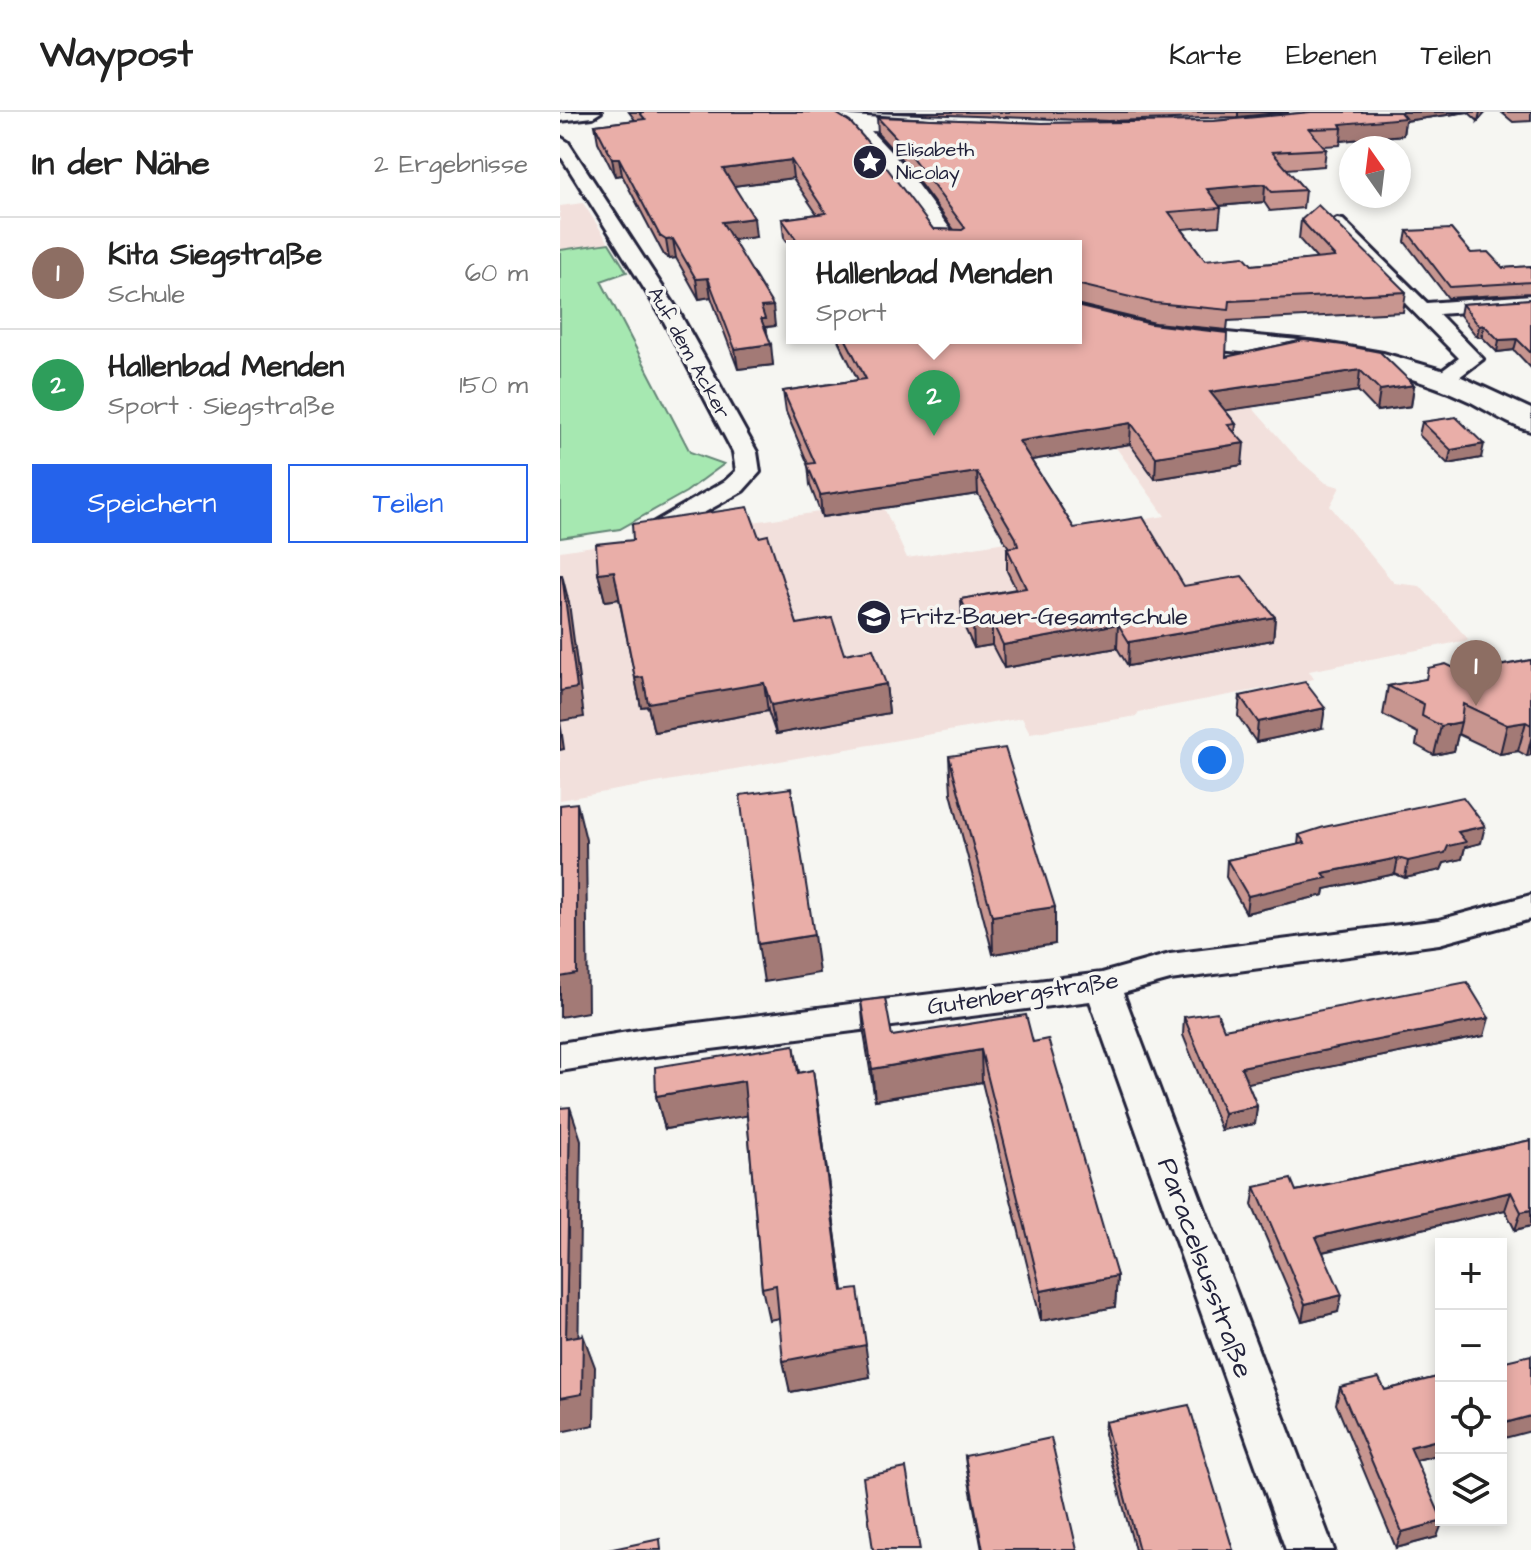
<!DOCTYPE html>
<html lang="de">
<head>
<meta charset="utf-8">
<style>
  body { margin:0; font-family:"Architects Daughter",sans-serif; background:#f2f2f2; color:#222 }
  .controls { position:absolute; right:24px; bottom:24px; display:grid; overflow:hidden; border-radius:0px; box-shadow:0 4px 12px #0003 }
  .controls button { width:72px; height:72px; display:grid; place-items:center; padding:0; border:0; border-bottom:2px solid #e0e0e0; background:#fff; color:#222; font:40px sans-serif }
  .compass { position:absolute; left:779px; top:24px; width:72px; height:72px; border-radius:50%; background:#fff; box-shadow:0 4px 12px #0003; rotate:346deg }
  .you { position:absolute; left:652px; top:648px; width:28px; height:28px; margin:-20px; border:6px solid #fff; border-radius:50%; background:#1a73e8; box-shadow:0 0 0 12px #1a73e833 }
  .badge { display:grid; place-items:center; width:52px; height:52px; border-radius:50%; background:#2563eb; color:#fff; font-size:26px; font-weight:700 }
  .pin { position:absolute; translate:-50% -66px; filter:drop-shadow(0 2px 4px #0008) }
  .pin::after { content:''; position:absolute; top:42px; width:28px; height:24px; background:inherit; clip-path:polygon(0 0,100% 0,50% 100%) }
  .popup { position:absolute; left:226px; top:128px; width:296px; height:104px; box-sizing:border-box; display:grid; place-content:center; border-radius:0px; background:#fff; filter:drop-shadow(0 2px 6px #0005); font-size:26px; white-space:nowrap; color:#767676 }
  .popup b { font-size:30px; color:#222 }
  .popup::after { content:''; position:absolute; left:50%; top:100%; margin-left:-16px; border:16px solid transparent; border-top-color:#fff }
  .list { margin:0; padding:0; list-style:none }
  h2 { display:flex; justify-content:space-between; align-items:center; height:104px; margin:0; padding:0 32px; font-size:34px }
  h2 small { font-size:26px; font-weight:400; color:#767676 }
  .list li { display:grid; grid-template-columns:52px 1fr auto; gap:24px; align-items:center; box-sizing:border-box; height:112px; padding:0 32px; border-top:2px solid #e0e0e0 }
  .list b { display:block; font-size:30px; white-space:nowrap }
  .list p { margin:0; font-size:26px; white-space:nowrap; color:#767676 }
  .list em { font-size:26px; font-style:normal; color:#767676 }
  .actions { display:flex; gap:16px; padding:24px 32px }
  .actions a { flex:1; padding:18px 0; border:2px solid #2563eb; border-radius:0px; text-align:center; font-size:28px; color:#2563eb }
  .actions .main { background:#2563eb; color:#fff }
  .icon { flex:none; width:44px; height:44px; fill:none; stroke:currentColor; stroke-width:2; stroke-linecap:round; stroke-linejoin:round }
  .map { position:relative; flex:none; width:971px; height:1438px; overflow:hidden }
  header { display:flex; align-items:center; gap:48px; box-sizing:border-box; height:112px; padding:0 40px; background:#fff; border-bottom:2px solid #e0e0e0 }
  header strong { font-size:38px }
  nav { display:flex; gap:44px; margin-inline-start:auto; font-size:28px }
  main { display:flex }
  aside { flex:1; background:#fff }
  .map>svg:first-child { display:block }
  .built { fill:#f2e0dc }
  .green { fill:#a6e8b1; stroke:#648576; stroke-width:2 }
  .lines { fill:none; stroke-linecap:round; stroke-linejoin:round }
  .street-casing { stroke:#22223b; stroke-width:6 }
  .secondary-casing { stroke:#22223b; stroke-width:6 }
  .street { fill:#f6f6f2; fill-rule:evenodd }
  .secondary { fill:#f6f6f2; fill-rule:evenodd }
  .wall { fill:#c89690; stroke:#22223b; stroke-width:2 }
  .shaded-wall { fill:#a37a76; stroke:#22223b; stroke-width:2 }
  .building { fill:#e9aea8; stroke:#22223b; stroke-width:2 }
  .labels { text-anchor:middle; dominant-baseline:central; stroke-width:7; stroke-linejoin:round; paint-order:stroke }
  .far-poi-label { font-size:20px; fill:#22223b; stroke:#f6f6f2; text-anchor:start }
  .far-street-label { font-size:20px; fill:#22223b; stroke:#f6f6f2 }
  .poi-label { font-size:24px; fill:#22223b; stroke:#f6f6f2; text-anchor:start }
  .street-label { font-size:24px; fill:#22223b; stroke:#f6f6f2 }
  .near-street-label { font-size:28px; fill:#22223b; stroke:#f6f6f2 }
</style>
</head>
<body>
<header>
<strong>Waypost</strong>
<nav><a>Karte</a><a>Ebenen</a><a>Teilen</a></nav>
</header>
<main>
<aside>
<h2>In der Nähe<small>2 Ergebnisse</small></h2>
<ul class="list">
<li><span class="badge" style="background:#8d6e63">1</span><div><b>Kita Siegstraße</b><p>Schule</p></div><em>60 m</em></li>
<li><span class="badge" style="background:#2e9e5b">2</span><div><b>Hallenbad Menden</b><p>Sport · Siegstraße</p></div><em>150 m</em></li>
</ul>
<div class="actions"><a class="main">Speichern</a><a>Teilen</a></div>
</aside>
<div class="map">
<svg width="971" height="1438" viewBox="0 0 971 1438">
  <rect width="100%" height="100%" fill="#f6f6f2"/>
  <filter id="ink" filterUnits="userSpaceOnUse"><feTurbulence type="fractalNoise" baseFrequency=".0125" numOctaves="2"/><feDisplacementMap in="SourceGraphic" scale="16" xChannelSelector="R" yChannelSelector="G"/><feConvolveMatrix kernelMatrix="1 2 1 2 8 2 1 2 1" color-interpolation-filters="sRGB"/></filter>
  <g filter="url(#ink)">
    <g class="built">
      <path d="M23,91L49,131L0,138V94Z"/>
      <path d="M674,275L738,347L766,371L780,375L770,394L834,471L860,474L909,528L749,559L754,567L579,600L577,604L470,621L462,606L0,688V439L259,400L262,406L324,396L347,446L605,404L525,292Z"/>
    </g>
    <path class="green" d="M49,131L67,160L41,169L130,340L164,352L126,380L60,417L0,426V138Z"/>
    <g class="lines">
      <g class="street-casing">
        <g id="street">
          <path d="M0,0H41L33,5L0,9Z"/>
          <path d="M0,25L8,30L119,200L197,340L200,360L183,379L93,429L84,426L80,421L84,416L165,369L176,359L173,340L99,200L0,43Z"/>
          <path d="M777,107L783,108L867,191L971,183V195L879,202L923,247L890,272H874L871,267L899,246L771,116L768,112Z"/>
          <path d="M971,783V807L879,832L610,868L563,881L774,1438H726L530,889L80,946L0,959V931L80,918L542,861L610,842L879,808Z"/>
        </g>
      </g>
      <g class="secondary-casing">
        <g id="secondary">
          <path d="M248,0H280L291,4L384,10L387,15L376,22L311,19L341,51L403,134H376L309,42L293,25L273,12L251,5Z"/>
          <path d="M516,194L594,214L759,230L823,241L895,262L971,297V319C950,314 930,300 911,290C882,276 850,265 818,258C718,235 614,245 516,211Z"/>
        </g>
      </g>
      <use href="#street" class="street"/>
      <use href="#secondary" class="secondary"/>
    </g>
    <g class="wall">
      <path d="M69,0H274L373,117L394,118L343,49L318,22L317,5L482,11L654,9L751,0H926L918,9L908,0L845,9L843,23L781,29L780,33L763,34L766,37L764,54L726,57L745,78L743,96L710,99L704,90L659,94L661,96L659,114L622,117L645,148L692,153L757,147L739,127L741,108L846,180L843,200L668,209L667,218L595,211L516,192V134H232V137L224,126L222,107L257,102L233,66L174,74L196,125L173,128L215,214L206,215L213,253L178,257L151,185L139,187L116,146L109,147L104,143L62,63L55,64L38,30L35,13L75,8Z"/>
      <path d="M309,0H729L678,5L549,9Z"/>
      <path d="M941,0H971V9L953,10Z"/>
      <path d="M847,119L911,141L943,156L971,154V181L888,186L845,130Z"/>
      <path d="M971,187V256L954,238L937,240L922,225H917L900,203L902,192Z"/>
      <path d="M277,226H516L666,245L744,228L854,273L851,294L817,299L798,279L665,298L676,312L675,321L682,353L595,367L570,332L471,348L514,416L624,474L715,505L713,528L568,554L557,536L444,556L432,533L414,536L402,510L401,487L456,477L447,459V436H449L418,382L262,405L250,373L248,352L226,300L223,279L298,268Z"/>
      <path d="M862,310L921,346L888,352L859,323Z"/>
      <path d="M199,425L237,512L284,542L326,572L329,601L216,622L208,599L94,620L88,594L81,595L59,487L45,489L38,461Z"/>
      <path d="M971,548V643L967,644L958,639L940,642L898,622L894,639L874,643L856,633L858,621L823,603L828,574Z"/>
      <path d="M680,584L762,616L696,630L678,604Z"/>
      <path d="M389,644L495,832L433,842L391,681Z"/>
      <path d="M739,723L921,731L905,735L902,747L884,751L881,758L845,766L835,762L765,777L764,783L686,801L666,765L667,748L738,733Z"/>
      <path d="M301,889L332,924L473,930L557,1164L555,1195L481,1209L422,970L315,988L304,921Z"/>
      <path d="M624,905L664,917L924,924L687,971L697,994L695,1012L661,1018L623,923Z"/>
      <path d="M234,933L239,960L258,992L283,1179L310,1265L230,1280L219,1206L209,1208L202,1176L187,1003L105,1017L96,984Z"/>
      <path d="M971,1028V1114L955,1118L945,1098L763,1140L778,1200L742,1209L692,1093L695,1075L736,1079Z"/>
      <path d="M881,1264V1342L856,1348L877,1425L836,1436L776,1292L780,1275L825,1278Z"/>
      <path d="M545,1310L673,1438H575L544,1322Z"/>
      <path d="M405,1344L517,1438H422L406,1353Z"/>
    </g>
    <g class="shaded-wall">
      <path d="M678,0H729L678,5Z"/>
      <path d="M834,0H908L845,9L843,23L781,29L782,16L780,12Z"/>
      <path d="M920,0H926L918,9Z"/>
      <path d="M52,46H59L62,63L55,64Z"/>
      <path d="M231,48L233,66L166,75L163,57Z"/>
      <path d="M705,72L704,90L646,95L647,77Z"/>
      <path d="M194,106L196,125L165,129L162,110Z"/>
      <path d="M113,127L116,146L109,147L106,128Z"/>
      <path d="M148,166L151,185L139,187L136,167Z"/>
      <path d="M213,194L215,214L206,215L208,227L201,207V195Z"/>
      <path d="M924,213L922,225H917L919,214Z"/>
      <path d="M957,227L954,238L937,240L939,228Z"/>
      <path d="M211,232L213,253L178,257L175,237Z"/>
      <path d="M800,258L798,279L648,301L650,280Z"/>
      <path d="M854,273L851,294L817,299L820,278Z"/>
      <path d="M571,311L570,332L459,350V329Z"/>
      <path d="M684,331L682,353L595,367L596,345Z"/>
      <path d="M924,332L921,346L888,352L891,338Z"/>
      <path d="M417,360L418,382L262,405L260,383Z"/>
      <path d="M54,459L60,487L45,489L38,461Z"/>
      <path d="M2,463L9,491L24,605L0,609L4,637L0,638Z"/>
      <path d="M715,505L713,528L568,554L569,530Z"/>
      <path d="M432,510V533L414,536L413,513Z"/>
      <path d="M558,512L557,536L444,556L443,533Z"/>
      <path d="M83,565L204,571L208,599L94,620L88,594L81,595L75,566Z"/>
      <path d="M326,572L329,601L216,622L211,593Z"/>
      <path d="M765,596L762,616L696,630L698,610Z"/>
      <path d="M901,610L894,639L874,643L881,614Z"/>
      <path d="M966,610L958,639L940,642L947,613Z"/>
      <path d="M971,627V643L967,644Z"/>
      <path d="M17,691L26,728L28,900L0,905V865Z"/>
      <path d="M925,714L921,731L905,735L902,747L884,751L881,758L845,766L848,749L888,734L898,720Z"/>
      <path d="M838,746L835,762L765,777L764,783L686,801L688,784L763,761Z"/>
      <path d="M495,795V832L433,842L432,804Z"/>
      <path d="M254,823L259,861L204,870L198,832Z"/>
      <path d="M929,906L924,924L678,973L681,955Z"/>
      <path d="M421,938L422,970L315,988L312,957Z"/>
      <path d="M253,958L258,992L287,1211L282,1179Z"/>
      <path d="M184,969L191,1003L105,1017L96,984Z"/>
      <path d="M697,994L695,1012L661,1018L664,1001Z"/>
      <path d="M10,995L21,1028L18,1258L6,1226Z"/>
      <path d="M951,1080L945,1098L753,1142L756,1125Z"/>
      <path d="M971,1098V1114L955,1118L961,1100Z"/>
      <path d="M557,1164L555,1195L481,1209V1179Z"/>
      <path d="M782,1183L778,1200L742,1209L745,1192Z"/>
      <path d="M302,1209L310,1265L230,1280L223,1249Z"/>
      <path d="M23,1223L35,1255L34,1313L0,1320V1286Z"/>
      <path d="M971,1304V1319L941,1327V1312Z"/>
      <path d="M881,1327V1342L844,1351L850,1335Z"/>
      <path d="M883,1409L877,1425L836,1436L842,1420Z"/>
    </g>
    <g class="building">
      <path d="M79,0H274L290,10L305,27L373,117L402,118L405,116L342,32L317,5L482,11L654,9L751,0H840L845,6L780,12L782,16L749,17L766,37L712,40L745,78L712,80L705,72L647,77L661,96L609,100L645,148L684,144L692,153L775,145L741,108L758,93L846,180L670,189L669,198L595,191L516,172V134H241L222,107L266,101L231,48L163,57L194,106L162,110L213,194L201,195L205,207H201L211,232L175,237L148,166L136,167L113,127L106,128L100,124L59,46H52L35,13L85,7Z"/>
      <path d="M891,117L911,141L928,140L943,156L971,154V170L890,175L847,119Z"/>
      <path d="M971,187V241L957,227L939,228L924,213L919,214L902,192Z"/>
      <path d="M516,194L591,212L667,221L666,245L744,228L783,233L820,240L854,273L820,278L800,258L650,280L676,312L668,313L684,331L596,345L571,311L459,329L514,416L583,405L624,474L682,464L715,505L569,530L558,512L443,533L432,510L413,513L401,487L466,476L447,436L458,434L456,426L417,360L260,383L247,352L255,351L223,279L306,267L285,226H516Z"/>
      <path d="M896,305L924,332L891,338L862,310Z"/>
      <path d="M188,395L199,425L208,423L237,512L272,506L284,542L313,537L326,572L211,593L204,571L88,591L83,565L75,566L54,459L38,461L36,432L73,428L72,412Z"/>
      <path d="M0,463H2L17,576L0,579Z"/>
      <path d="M971,548V613L966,610L947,613L903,592L901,610L881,614L862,604L864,592L828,574L866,567L868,556L886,552L904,561Z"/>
      <path d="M745,570L765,596L698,610L680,584Z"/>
      <path d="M445,636L495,795L432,804L389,644Z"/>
      <path d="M231,676L254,823L198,832L180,683Z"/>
      <path d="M903,685L925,714L898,720L906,730L888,734L885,741L848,749L838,746L763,761L767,766L688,784L667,748L745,731L739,723L764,715Z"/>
      <path d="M17,691V862L0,865V693Z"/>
      <path d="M907,870L929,906L681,955L697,994L664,1001L624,905L657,900L664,917Z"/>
      <path d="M325,886L332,924L466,903L473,930L488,927L557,1164L481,1179L421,938L312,957L301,889Z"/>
      <path d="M234,933L238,961L253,958L282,1179L298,1177L306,1233L223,1249L216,1173L202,1176L184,969L96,984L95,955Z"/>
      <path d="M10,995L6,1226L23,1223L22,1282L0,1286V996Z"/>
      <path d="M971,1028V1098L961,1100L951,1080L756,1125L782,1183L745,1192L695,1075L731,1067L736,1079Z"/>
      <path d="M971,1243V1304L941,1312V1250Z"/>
      <path d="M881,1264V1327L850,1335L881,1405V1408L883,1409L842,1420L780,1275L819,1266L825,1278Z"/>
      <path d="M629,1293L673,1438H579L545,1310Z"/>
      <path d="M491,1326L517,1438H423L405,1344Z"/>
      <path d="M346,1356L360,1438H313L303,1365Z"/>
      <path d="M100,1427L101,1438H48Z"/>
    </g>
  </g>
  <defs>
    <g id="sight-disc" transform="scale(1.8)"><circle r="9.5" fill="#22223b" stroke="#f6f6f2"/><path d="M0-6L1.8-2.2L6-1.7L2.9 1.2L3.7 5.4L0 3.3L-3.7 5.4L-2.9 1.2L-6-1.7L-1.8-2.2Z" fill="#fff"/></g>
    <g id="school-disc" transform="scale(1.8)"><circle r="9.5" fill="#22223b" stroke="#f6f6f2"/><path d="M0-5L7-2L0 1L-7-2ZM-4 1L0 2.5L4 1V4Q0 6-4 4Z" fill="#fff"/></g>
  </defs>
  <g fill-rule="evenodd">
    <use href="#sight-disc" x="310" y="50"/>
    <use href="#school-disc" x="314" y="505"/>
  </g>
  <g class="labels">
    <g class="far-poi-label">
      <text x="336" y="38">Elisabeth<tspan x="336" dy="23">Nicolay</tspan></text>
    </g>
    <g class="far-street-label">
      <text transform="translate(129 241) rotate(61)">Auf dem Acker</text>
    </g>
    <g class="poi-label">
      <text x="340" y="505">Fritz-Bauer-Gesamtschule</text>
    </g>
    <g class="street-label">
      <text transform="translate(463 882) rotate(-8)">Gutenbergstraße</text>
    </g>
    <g class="near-street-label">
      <text transform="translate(645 1156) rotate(70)">Paracelsusstraße</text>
    </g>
  </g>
</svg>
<div class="controls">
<button>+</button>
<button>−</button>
<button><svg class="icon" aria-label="locate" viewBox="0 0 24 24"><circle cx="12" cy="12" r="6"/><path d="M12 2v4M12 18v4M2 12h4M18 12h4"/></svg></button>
<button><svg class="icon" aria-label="layers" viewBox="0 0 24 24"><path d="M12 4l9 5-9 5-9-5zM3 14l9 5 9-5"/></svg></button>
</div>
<svg class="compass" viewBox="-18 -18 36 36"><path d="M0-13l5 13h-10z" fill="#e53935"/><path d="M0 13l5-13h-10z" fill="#767676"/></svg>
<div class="you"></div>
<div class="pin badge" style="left:916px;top:594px;background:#8d6e63">1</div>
<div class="pin badge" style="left:374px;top:324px;background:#2e9e5b">2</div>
<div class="popup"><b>Hallenbad Menden</b>Sport</div>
</div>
</main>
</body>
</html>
